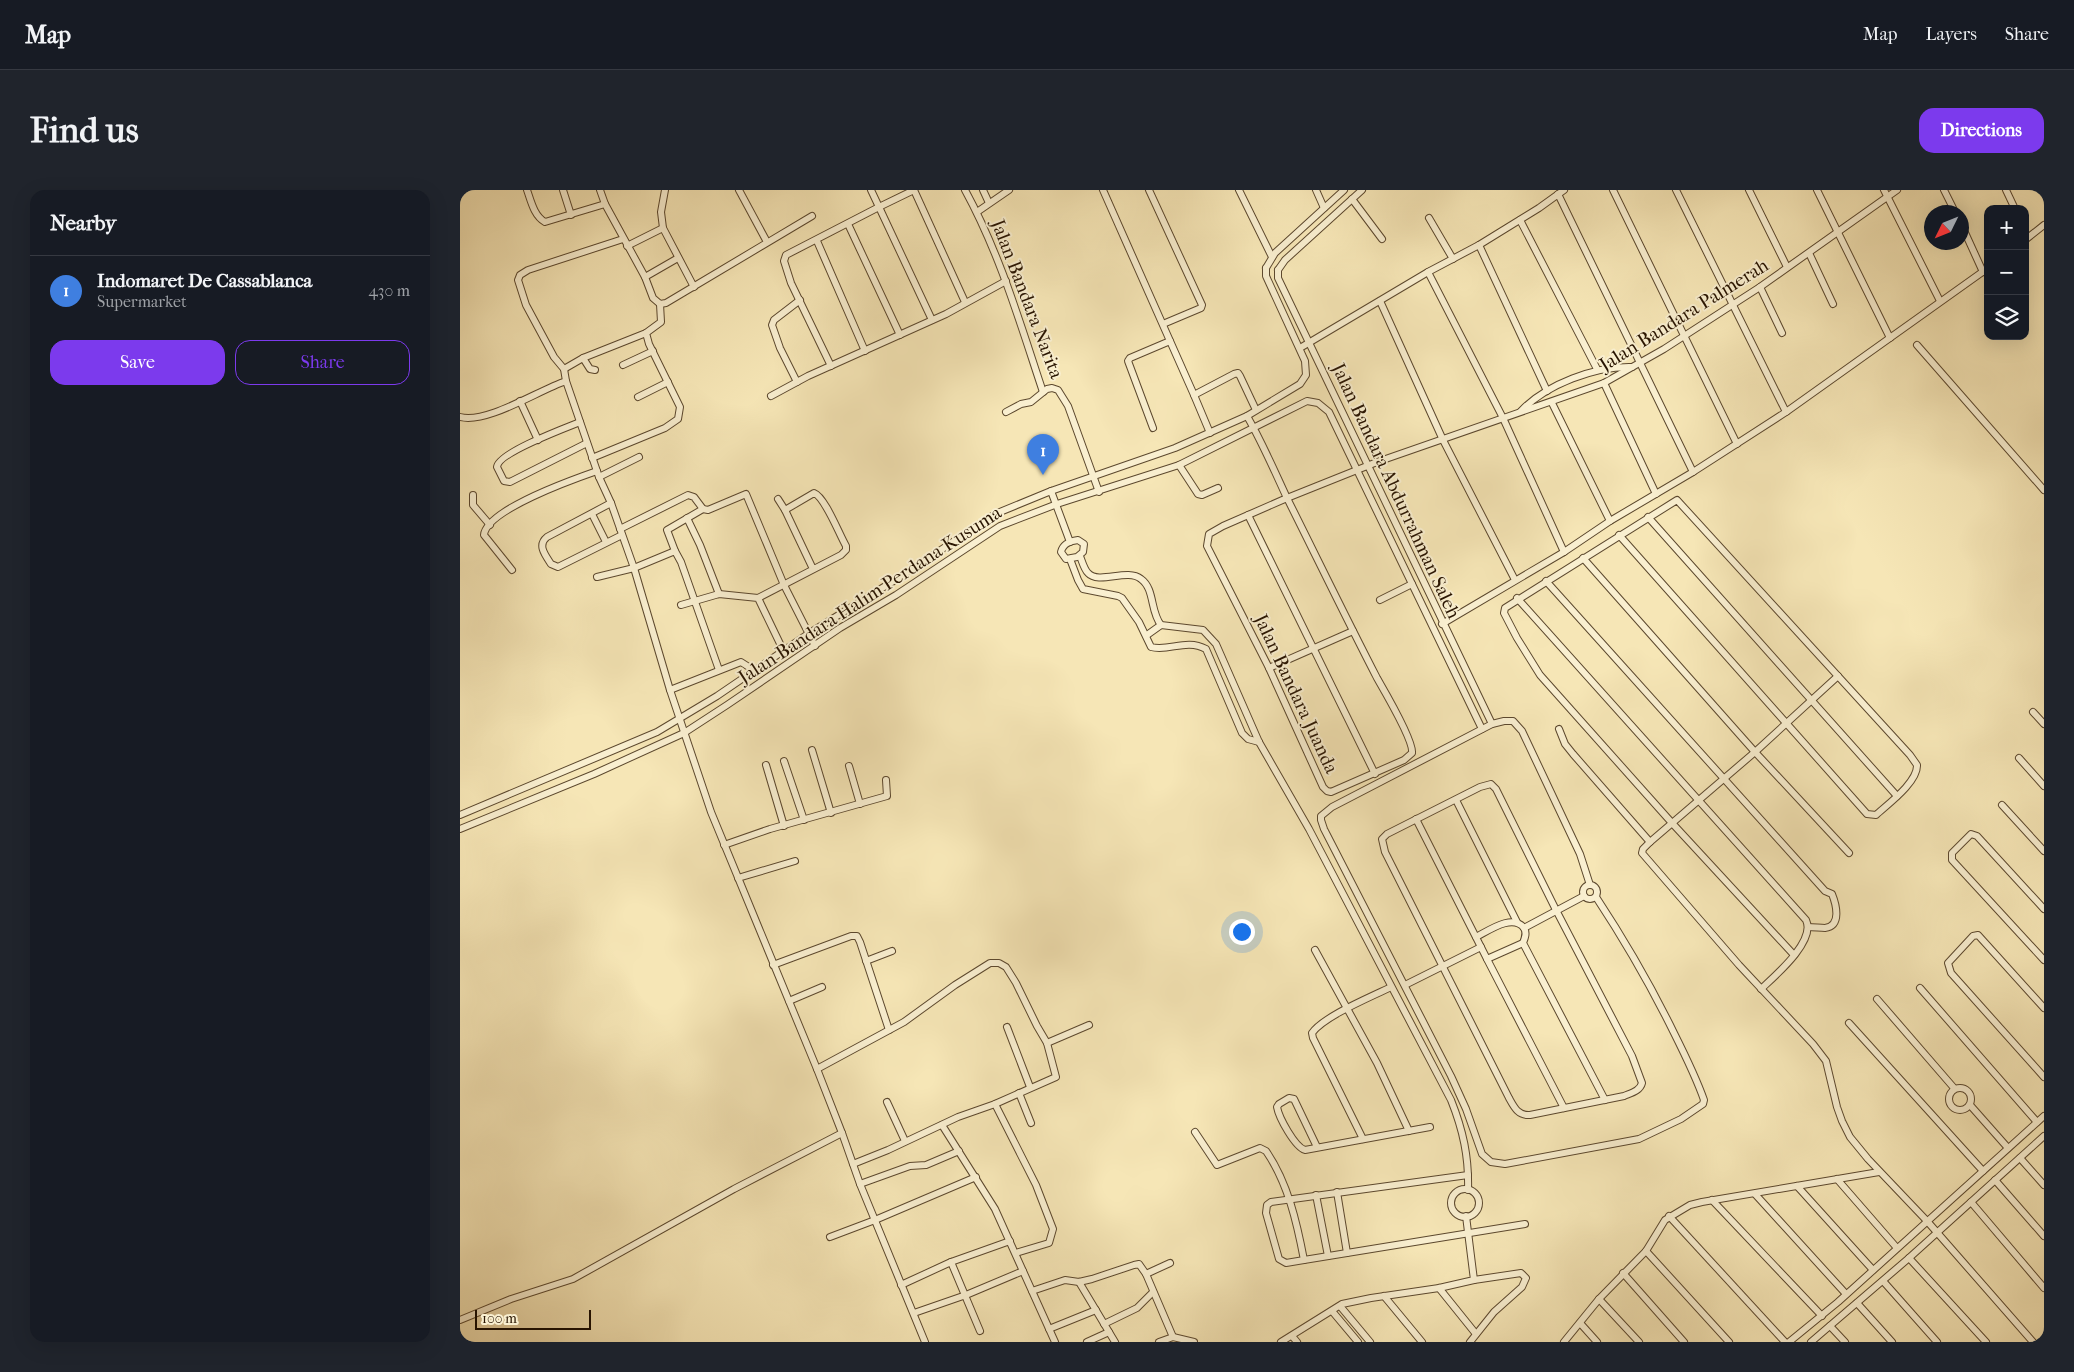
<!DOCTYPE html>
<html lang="en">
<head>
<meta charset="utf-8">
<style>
  body { margin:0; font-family:"IM FELL French Canon",serif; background:#20242c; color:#f1f3f6 }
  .controls { position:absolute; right:15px; top:15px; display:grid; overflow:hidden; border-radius:10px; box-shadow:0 5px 20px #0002 }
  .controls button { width:45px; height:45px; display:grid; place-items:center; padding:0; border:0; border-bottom:1px solid #363941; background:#171b24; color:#f1f3f6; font:25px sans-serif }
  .compass { position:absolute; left:1464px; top:15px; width:45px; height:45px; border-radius:50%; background:#171b24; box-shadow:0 5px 20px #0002; rotate:227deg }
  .scale { position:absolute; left:15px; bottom:12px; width:116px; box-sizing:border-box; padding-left:5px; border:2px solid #281401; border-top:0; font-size:14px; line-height:18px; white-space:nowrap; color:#281401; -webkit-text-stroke:4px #f9efd0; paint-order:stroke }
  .you { position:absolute; left:781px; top:741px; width:18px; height:18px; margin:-12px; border:4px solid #fff; border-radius:50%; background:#1a73e8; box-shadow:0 0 0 8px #1a73e833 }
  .badge { display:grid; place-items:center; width:32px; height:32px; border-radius:50%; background:#7c3aed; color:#fff; font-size:16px; font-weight:700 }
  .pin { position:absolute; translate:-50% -41px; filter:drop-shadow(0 1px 2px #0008) }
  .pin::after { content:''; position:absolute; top:26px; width:18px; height:15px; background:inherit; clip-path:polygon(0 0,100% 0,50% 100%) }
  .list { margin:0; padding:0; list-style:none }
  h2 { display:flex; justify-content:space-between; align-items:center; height:65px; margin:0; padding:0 20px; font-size:21px }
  h2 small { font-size:16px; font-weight:400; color:#9ea1a6 }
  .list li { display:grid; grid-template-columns:32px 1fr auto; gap:15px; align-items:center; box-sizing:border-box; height:70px; padding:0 20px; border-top:1px solid #363941 }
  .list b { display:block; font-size:19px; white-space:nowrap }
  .list p { margin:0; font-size:16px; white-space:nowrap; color:#9ea1a6 }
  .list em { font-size:16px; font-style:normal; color:#9ea1a6 }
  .actions { display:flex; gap:10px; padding:15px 20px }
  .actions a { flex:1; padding:11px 0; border:1px solid #7c3aed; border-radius:15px; text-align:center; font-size:18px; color:#7c3aed }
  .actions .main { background:#7c3aed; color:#fff }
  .icon { flex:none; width:28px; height:28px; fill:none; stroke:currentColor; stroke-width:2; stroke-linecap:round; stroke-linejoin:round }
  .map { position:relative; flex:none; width:1584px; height:1152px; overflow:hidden; border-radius:15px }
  header { display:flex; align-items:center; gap:30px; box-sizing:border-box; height:70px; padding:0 25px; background:#171b24; border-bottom:1px solid #363941 }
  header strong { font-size:24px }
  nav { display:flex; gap:28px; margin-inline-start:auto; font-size:18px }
  .intro { display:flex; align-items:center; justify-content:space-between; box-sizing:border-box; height:120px; padding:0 30px }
  h1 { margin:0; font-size:35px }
  .button { padding:12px 22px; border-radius:15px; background:#7c3aed; color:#fff; font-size:18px; font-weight:700 }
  main { display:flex; gap:30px; padding:0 30px }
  aside { flex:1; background:#171b24; border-radius:15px; box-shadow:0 5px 20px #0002 }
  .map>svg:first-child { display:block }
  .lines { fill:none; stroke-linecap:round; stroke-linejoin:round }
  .street-casing { stroke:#5c482e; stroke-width:8 }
  .street { stroke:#f9efd0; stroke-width:6 }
  .labels { text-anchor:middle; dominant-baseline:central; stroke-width:4; stroke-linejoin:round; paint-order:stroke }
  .street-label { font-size:19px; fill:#281401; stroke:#f9efd0 }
</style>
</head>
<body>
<header>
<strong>Map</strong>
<nav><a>Map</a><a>Layers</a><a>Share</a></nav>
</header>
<div class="intro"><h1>Find us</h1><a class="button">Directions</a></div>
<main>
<aside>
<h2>Nearby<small></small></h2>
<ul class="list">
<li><span class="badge" style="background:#3f7fe0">1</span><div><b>Indomaret De Cassablanca</b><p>Supermarket</p></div><em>430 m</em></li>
</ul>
<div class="actions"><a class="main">Save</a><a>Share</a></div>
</aside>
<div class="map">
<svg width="1584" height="1152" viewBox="0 0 1584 1152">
  <rect width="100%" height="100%" fill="#f6e6b6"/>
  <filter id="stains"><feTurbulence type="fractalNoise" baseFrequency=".004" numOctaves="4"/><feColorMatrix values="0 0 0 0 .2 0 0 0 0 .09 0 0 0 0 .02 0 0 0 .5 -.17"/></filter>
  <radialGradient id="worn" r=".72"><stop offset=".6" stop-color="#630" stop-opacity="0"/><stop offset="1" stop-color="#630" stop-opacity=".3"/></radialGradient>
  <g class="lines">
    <g class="street-casing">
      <g id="street">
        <path d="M67,0C71,11 74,26 85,32L145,14L185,87L193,108L200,114L206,113L352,26"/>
        <path d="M103,0L111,25"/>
        <path d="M140,0L145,14"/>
        <path d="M205,0L201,22L203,38L234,97"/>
        <path d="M279,0L307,52"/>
        <path d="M411,0L419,17L454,0"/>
        <path d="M454,0L505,112"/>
        <path d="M505,0C540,64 560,133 583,202"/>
        <path d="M523,0L529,13"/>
        <path d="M643,0L734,205"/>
        <path d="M689,0L742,115L741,118L703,134"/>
        <path d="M779,0L812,67"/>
        <path d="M856,0L864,18"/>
        <path d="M1153,0L1277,254"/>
        <path d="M1216,0L1326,222"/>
        <path d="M1289,0L1327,77"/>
        <path d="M1357,0L1430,148"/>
        <path d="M1424,0L1480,111"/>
        <path d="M1484,0L1495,22"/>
        <path d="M1546,0L1555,19"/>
        <path d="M1098,4L1233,282"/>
        <path d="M892,9L922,49"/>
        <path d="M517,22L549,0"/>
        <path d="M969,28L993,69"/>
        <path d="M1060,30L1137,179"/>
        <path d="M388,34L440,145"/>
        <path d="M1502,36L1523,82"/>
        <path d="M1565,50L1584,35"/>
        <path d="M357,51L405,161"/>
        <path d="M1019,55L1087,201"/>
        <path d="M167,56L203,38"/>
        <path d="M1349,63L1373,114"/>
        <path d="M806,78L815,63L884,0"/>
        <path d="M818,80V88L1032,534"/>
        <path d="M818,80L825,70L902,0"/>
        <path d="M968,82L1043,228L1104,362"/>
        <path d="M185,87L218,68"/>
        <path d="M1300,97L1322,143"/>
        <path d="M920,111L983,250L1055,390"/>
        <path d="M1457,155L1584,300"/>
        <path d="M840,158L968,82L1019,55L1079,18L1104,0"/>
        <path d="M123,168L130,179L135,180"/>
        <path d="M163,175L193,161"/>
        <path d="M371,176L331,93L324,71L326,65L419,17L472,130"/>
        <path d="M104,179L123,168L186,143"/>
        <path d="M106,191L104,179L94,167L66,115L58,90L60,85L68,80L163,49"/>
        <path d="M337,192L320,158L312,135L314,130L340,110"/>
        <path d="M1144,193L1196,304"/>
        <path d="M311,206L348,186L486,124L546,91"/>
        <path d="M178,207L208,192"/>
        <path d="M60,211L78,250"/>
        <path d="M1092,213L1150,331"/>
        <path d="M1061,221C1087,194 1135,176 1172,177"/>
        <path d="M546,222L561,214L571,212L587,199L592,198L598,200L608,216L639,302"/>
        <path d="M787,226C802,252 814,280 827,308C857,368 886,428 917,488C925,502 954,551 952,563L944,570L871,602L867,601L863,597L809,478L747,356L749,344L763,336L827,308L917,272L1144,193L1204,159L1300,97L1437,0"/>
        <path d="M0,227C27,234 77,201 106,191L139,287L151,313L174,378L210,500L251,622L357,879L382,943L400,994L465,1152"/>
        <path d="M120,232C105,238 38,263 37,277L44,291L50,292L127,253"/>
        <path d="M693,238L668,171L670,168L710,151"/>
        <path d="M750,243L734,205L774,184L778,183L780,186L796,220"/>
        <path d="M132,268L205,238L218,229L220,217L189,154L186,143L201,132L200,114"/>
        <path d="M719,275L738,304L742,305L758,298"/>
        <path d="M139,287L179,267"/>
        <path d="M591,301L610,352"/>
        <path d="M13,305V315L30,335"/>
        <path d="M318,309L325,320"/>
        <path d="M151,313L87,347C77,355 85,365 91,374L98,377L162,345"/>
        <path d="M132,324L146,352"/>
        <path d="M788,325L915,584"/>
        <path d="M1188,327L1437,606"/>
        <path d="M227,328L240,355L259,404"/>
        <path d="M160,339L228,305L234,307L243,319L248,320L286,304L324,395L355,456"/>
        <path d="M1159,345L1407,624L1416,625C1428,614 1458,592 1457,575L1450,565L1217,310L1045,418L1044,423L1057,448L1080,485L1212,633L1334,765"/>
        <path d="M618,350L624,354L623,362L617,367L606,369L601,362C603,353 611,351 618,350Z"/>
        <path d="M215,361L207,340L243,319"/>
        <path d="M620,366C622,371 624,379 628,383C639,395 667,378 681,389C695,399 690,422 701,435L743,440L756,454L799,552L849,639L991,910C1003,940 1009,967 1008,1000"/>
        <path d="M1123,368L1295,562L1389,663"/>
        <path d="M610,369L618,390L623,399L658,406L662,408L679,432L691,457C709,462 726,448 746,459L782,543L788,549L799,552"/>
        <path d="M52,380L24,345C26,320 114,289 137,281"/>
        <path d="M137,387L174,378L215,361L221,372L259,480"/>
        <path d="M1086,391L1365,701L1372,704C1376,714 1382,736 1365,738C1360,738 1354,737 1348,737"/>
        <path d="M298,408L381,365L386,360V356C379,344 365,307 354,303L325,320L353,379"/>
        <path d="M1057,408L1346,730C1356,751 1316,785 1301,799"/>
        <path d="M920,410L952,394"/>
        <path d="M221,415L259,404L298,408L324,462"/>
        <path d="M982,434L1104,362L1150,331L1233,282L1326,222L1528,78"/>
        <path d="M687,445L701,435"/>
        <path d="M809,478L893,441"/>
        <path d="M1378,486L1295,562L1190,652L1183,659L1182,663L1279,775L1353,854L1366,871L1377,917L1382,931L1390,947L1408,969L1467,1031L1573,1152"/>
        <path d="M210,500L281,472L295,481"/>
        <path d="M1573,522L1584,534"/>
        <path d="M1099,539L1105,554L1113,564L1190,652"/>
        <path d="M352,560L371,623"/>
        <path d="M1559,568L1584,596"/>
        <path d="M324,571L344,630"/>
        <path d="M306,575L324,636"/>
        <path d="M389,576L400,614"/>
        <path d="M1031,594L1036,599L1096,720L1172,866L1182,893C1180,901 1171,903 1164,906L1070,925C1058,926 1054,917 1049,908L925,662L922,649L927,644L1020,597Z"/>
        <path d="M996,610L1057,732"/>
        <path d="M1542,615L1584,661"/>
        <path d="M0,625L197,542L257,506L348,444L440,387L535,324L591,301L715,258L787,226L840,194L846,185L845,171L806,86V78"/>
        <path d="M956,629L1027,769L1063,753"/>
        <path d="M0,639L134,584L224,543L267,515L380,438L436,405L540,336L597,314L719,275L847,211L858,213L869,222L1022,539"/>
        <path d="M264,655L310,639L427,606L426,590"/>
        <path d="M278,688L335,671"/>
        <circle cx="1130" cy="702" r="7"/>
        <path d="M1130,695L1120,664L1062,541L1053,531H1044L1032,534L872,617L861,626V630L864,639L991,886L1006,919L1022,964L1031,972L1045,974L1179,949L1221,929L1243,914L1244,910C1236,887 1225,865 1214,843C1191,796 1165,751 1136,707"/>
        <path d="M1584,719L1517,646L1511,644L1492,663V670L1584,770"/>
        <path d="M1064,738L1124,706"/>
        <path d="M1016,747C1028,741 1053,723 1064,738C1067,743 1065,748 1063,753L1145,910"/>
        <path d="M855,760L917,873L949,941"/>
        <path d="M1027,769L1104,918"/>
        <path d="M406,771L432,761"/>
        <path d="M313,775L391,746H397L400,752L429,840"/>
        <path d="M945,795L1021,757"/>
        <path d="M1460,798L1577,932"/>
        <path d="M1417,809L1494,898"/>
        <path d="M329,811L362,797"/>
        <path d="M1584,818L1518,745L1513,746L1488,773L1491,783L1584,887"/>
        <path d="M1389,833L1523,981"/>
        <path d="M547,837L570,897"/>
        <path d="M587,853L629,835"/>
        <path d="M357,879L444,832L495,795L530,773H539L546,777L556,793L577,836L587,853L596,887L535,914L498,927L428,960L393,974"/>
        <circle cx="1500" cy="909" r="11"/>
        <path d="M559,903L571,933"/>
        <path d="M427,912L445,951"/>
        <path d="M535,914L576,995L593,1039L589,1053L556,1063"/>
        <path d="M1510,915L1548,958"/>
        <path d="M482,935L535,1019L595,1152"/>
        <path d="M735,942L757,975L800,958L806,961C828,993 837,1033 844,1070"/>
        <path d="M903,949L853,848L852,843C864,826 911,807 931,797"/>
        <path d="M857,957L834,909L829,908L819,914L817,917C819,928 835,957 845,960L970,937"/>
        <path d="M1560,968L1584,995"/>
        <path d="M1008,985L811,1012L807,1015L806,1023L819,1069L826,1073L844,1070L1065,1034"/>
        <path d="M1377,989L1437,1058"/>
        <path d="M1535,990L1584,1046"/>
        <path d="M400,994L450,976L466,975L499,961"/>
        <path d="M1337,996L1413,1080"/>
        <circle cx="1005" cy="1013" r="14"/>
        <path d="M877,1002L887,1063"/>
        <path d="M1295,1004L1386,1104"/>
        <path d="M856,1005L868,1066"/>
        <path d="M1252,1010L1362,1126"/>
        <path d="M1511,1012L1584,1098"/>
        <path d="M1209,1026L1325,1152"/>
        <path d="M370,1047L415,1030L516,987"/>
        <path d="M1186,1061L1269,1152"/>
        <path d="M1449,1068L1526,1152"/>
        <path d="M491,1072L520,1141"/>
        <path d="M1163,1083L1224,1152"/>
        <path d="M686,1084L710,1073"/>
        <path d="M1423,1091L1477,1152"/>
        <path d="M619,1092L655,1152"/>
        <path d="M441,1095L491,1072L550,1051"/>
        <path d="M979,1098L1016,1144"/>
        <path d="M572,1101L605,1090L619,1092L632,1089L674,1075L679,1074L686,1084L713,1147"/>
        <path d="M924,1106L962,1152"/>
        <path d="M1139,1109L1179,1152"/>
        <path d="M1397,1113L1432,1152"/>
        <path d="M880,1116L910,1152"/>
        <path d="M872,1121L898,1152"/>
        <path d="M454,1123L506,1105L563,1081"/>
        <path d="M0,1130L51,1109L113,1089L274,999L382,943"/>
        <path d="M1120,1133L1137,1152"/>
        <path d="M644,1134L677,1118L693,1102"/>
        <path d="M1370,1136L1385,1152"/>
        <path d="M589,1139L636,1120"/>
        <path d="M832,1146L837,1152"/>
        <path d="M627,1152L649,1142"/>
        <path d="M699,1152L713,1147L734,1152"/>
        <path d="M821,1152L882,1114L911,1108L979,1098L1014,1090L1006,1026"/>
        <path d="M1010,1152L1034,1122L1062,1097L1066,1088L1061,1083L1014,1090"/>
        <path d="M1104,1152L1139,1109L1186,1061L1205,1030L1230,1015L1242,1012L1419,982"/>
        <path d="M1329,1152L1378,1112L1584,926"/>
        <path d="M1351,1152L1449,1068L1584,946"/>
      </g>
    </g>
    <use href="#street" class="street"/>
  </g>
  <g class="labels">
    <g class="street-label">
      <text transform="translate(567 109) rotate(69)">Jalan Bandara Narita</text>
      <text transform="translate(1224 125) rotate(-32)">Jalan Bandara Palmerah</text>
      <text transform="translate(936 301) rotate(65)">Jalan Bandara Abdurrahman Saleh</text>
      <text transform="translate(410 405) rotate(-33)">Jalan Bandara Halim Perdana Kusuma</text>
      <text transform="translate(836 504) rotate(65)">Jalan Bandara Juanda</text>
    </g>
  </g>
  <rect width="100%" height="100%" filter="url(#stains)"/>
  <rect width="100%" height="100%" fill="url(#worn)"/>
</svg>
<div class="controls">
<button>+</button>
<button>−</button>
<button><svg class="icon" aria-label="layers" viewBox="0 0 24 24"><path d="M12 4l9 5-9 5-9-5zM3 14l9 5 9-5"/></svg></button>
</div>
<svg class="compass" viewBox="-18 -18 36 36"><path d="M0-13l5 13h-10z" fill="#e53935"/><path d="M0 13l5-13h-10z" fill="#9ea1a6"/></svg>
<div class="scale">100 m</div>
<div class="you"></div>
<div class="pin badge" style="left:583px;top:285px;background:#3f7fe0">1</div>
</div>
</main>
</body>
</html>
